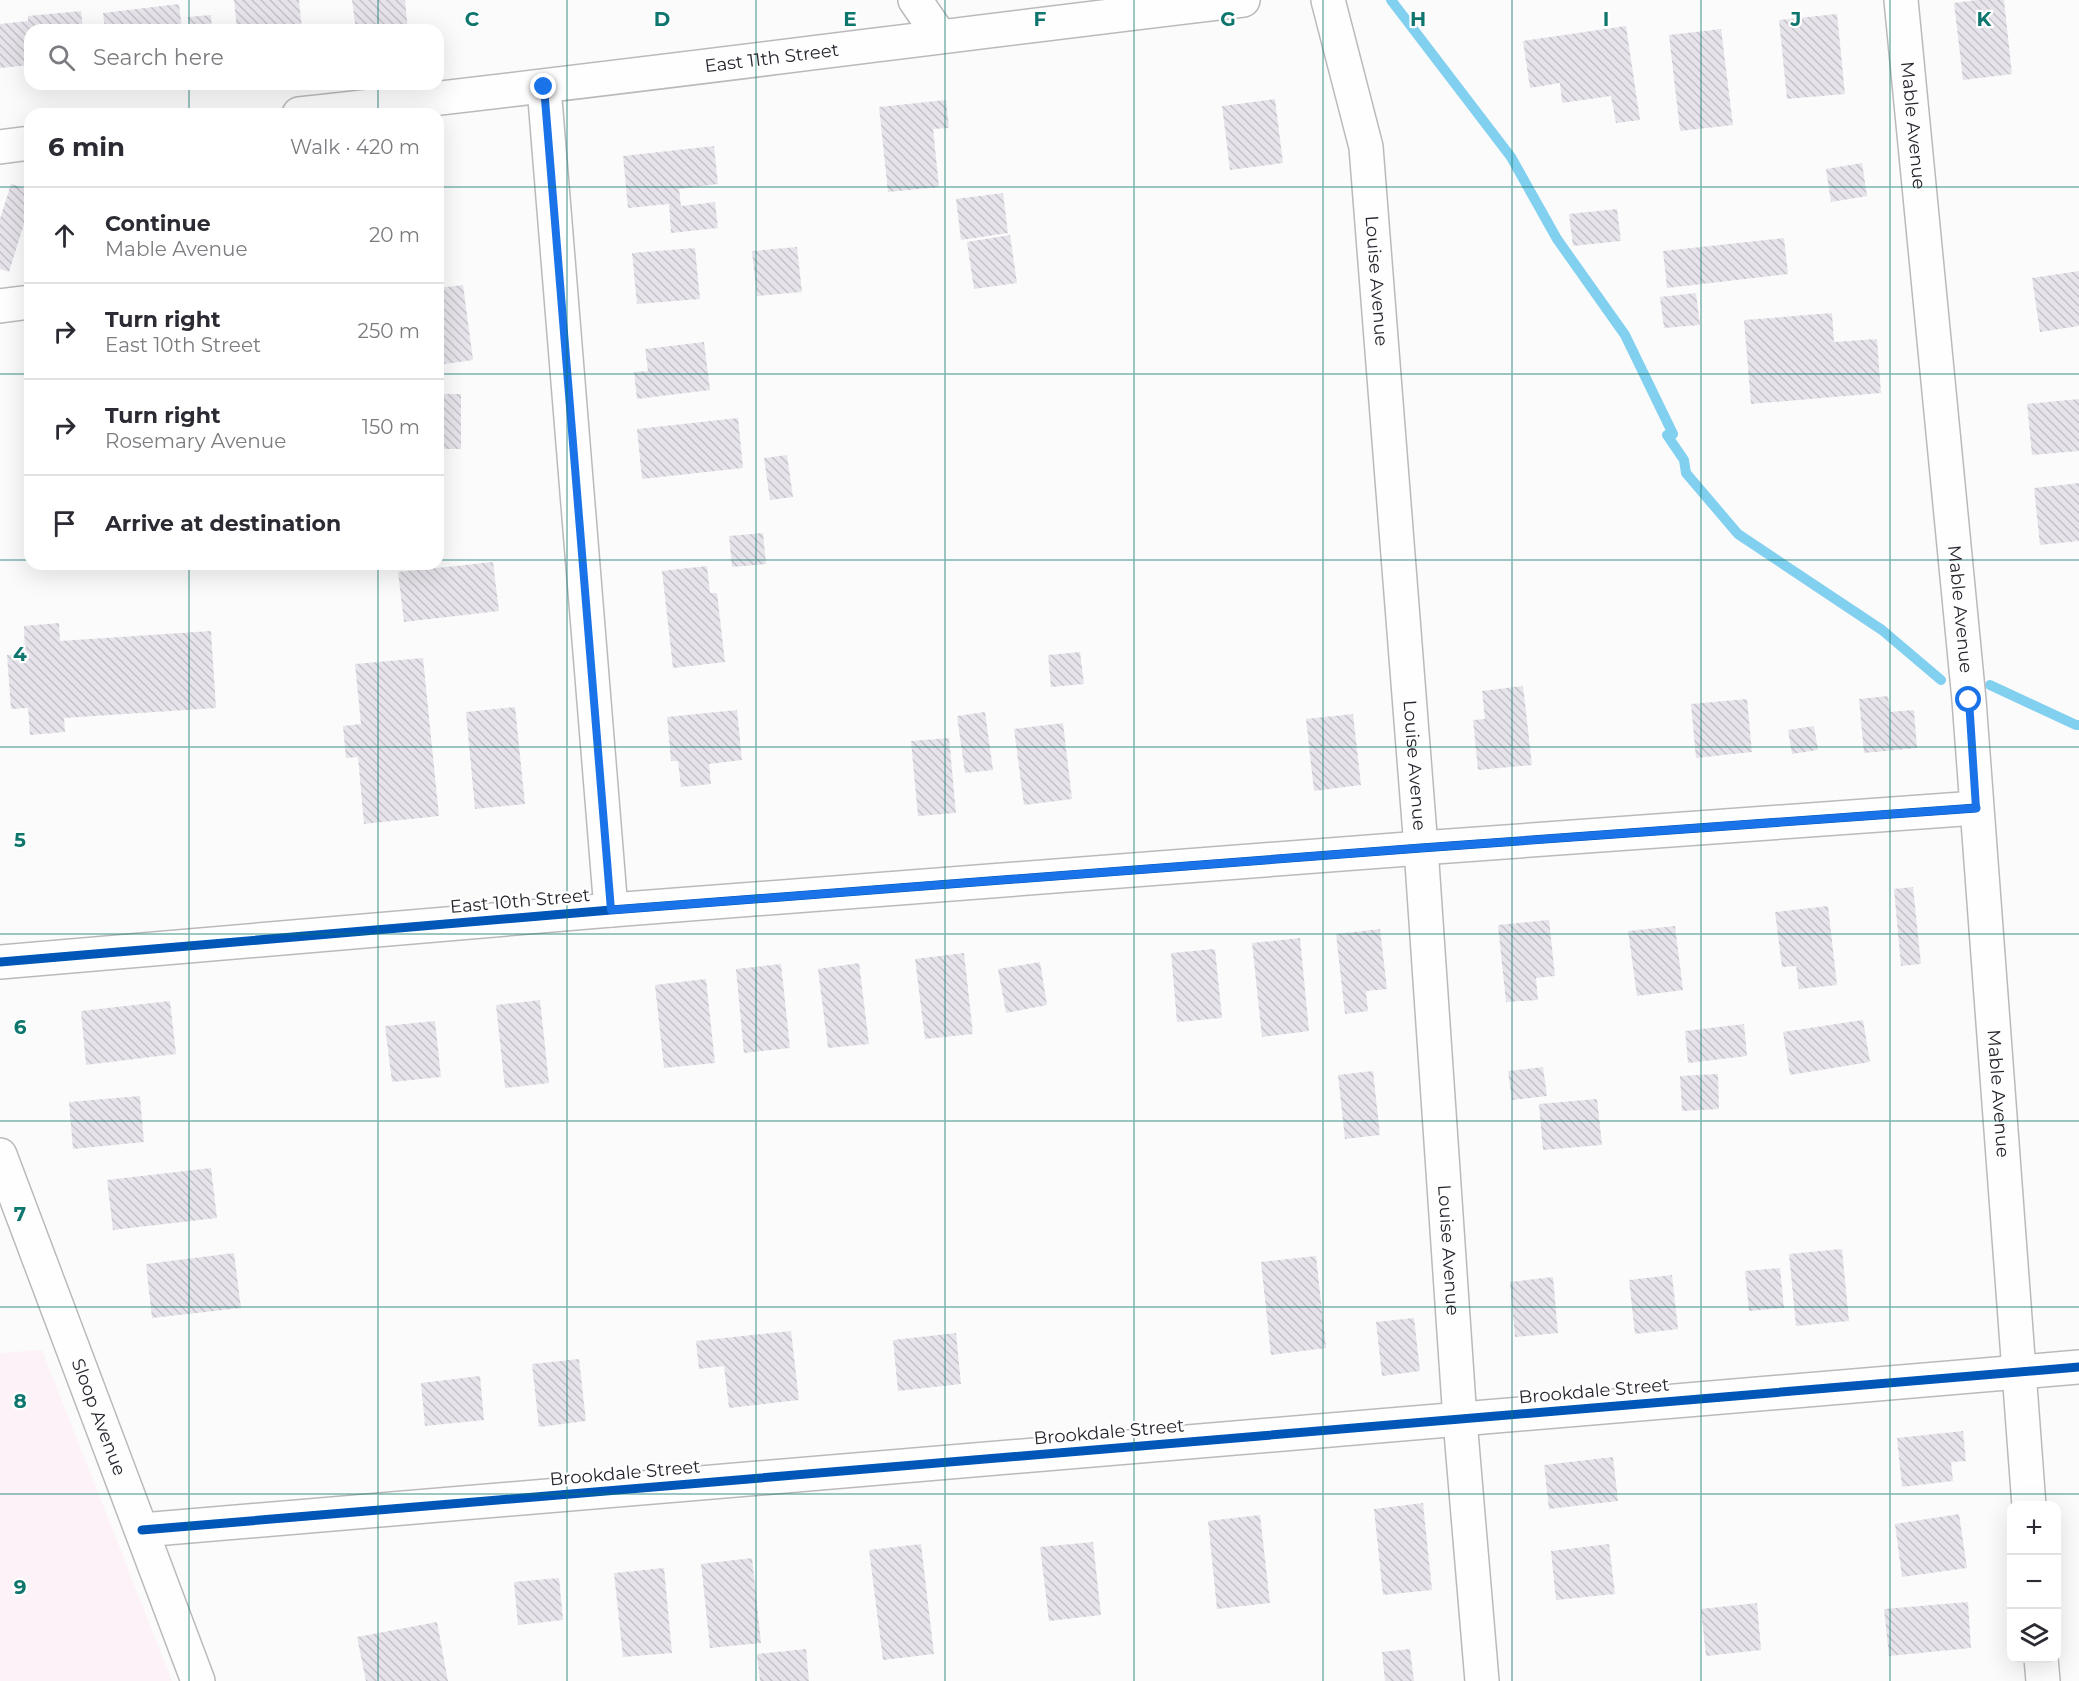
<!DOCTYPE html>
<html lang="en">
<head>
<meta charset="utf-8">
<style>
  body { margin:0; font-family:Montserrat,sans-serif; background:#f2f2f3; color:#2b2b33 }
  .controls { position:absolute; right:18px; bottom:18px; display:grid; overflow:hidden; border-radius:12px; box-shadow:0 6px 24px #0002 }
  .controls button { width:54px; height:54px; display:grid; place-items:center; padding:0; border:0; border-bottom:2px solid #e1e1e2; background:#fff; color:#2b2b33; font:30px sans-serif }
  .stop { position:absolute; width:18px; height:18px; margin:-14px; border:4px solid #1a73e8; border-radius:50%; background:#fff }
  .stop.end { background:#1a73e8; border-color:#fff; box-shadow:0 2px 6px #0008 }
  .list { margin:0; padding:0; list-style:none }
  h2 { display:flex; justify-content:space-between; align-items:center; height:78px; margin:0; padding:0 24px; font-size:26px }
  h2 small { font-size:20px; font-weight:400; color:#7c7c81 }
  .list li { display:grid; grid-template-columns:39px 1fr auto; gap:18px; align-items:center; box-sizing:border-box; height:96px; padding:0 24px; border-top:2px solid #e1e1e2 }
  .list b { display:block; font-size:22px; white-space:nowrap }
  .list p { margin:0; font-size:20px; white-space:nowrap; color:#7c7c81 }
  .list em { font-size:20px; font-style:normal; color:#7c7c81 }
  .icon { flex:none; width:33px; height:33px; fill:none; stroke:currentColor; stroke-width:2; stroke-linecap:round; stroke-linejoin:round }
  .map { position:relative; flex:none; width:2079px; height:1681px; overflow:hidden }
  .search { position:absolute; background:#fff; box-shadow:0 6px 24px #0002; left:24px; top:24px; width:420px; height:66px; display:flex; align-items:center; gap:15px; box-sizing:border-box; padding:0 21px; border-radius:18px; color:#7c7c81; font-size:22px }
  .panel { position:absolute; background:#fff; box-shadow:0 6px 24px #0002; left:24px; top:108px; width:420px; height:462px; border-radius:18px }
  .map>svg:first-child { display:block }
  .commercial { fill:#fdf2f7 }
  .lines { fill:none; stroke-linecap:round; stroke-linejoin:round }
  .stream { stroke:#81d0ef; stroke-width:10 }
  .building { fill:url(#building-back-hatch) }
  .minor-casing { stroke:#bbb9bd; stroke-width:36 }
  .minor { stroke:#fefefe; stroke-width:33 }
  .cycleway-casing { stroke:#fff; stroke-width:13 }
  .cycleway { stroke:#0057b8; stroke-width:9 }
  .route { stroke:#1a73e8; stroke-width:8 }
  .grid { fill:none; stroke:#0f766e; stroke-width:1.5; stroke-opacity:0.55 }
  .labels { text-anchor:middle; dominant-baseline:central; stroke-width:4.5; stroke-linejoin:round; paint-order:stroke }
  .street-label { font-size:18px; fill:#29252f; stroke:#fff }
  .grid-label { font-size:20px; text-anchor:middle; font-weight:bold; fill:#0f766e; stroke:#fff; stroke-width:4.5; stroke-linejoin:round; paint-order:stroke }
</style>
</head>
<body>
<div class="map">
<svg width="2079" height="1681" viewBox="0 0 2079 1681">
  <defs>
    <pattern id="building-back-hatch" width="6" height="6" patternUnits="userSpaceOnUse" patternTransform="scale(1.5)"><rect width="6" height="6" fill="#e6e4ea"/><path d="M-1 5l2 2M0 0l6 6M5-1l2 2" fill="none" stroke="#c5c3c9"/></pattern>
  </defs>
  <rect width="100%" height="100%" fill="#fbfbfb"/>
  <path class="commercial" d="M42,1350L172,1681H0V1353Z"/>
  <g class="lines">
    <g class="stream">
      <path d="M1391,0L1511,157L1557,239L1625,335L1673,434L1667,435L1684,460L1686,473L1738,534L1882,630L1941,680"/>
      <path d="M1990,685L2076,725H2079"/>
    </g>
  </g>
  <g class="building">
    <path d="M234,0H299L302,30H237Z"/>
    <path d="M352,0H405L408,30H356Z"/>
    <path d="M1977,0H2004L2012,74L1963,80L1954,3Z"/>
    <path d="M179,4L182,30H105L103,13Z"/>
    <path d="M81,11L83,30H30V65L0,68V24L28,21V16Z"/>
    <path d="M1837,14L1845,94L1787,99L1779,20Z"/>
    <path d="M211,15L212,30H189L188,17Z"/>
    <path d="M1626,26L1640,120L1616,123L1611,96L1562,103L1560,83L1530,88L1523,41Z"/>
    <path d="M1721,29L1733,125L1680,131L1669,35Z"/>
    <path d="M1275,99L1283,163L1230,170L1222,106Z"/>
    <path d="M946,100L949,128L933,129L939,187L888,192L879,107Z"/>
    <path d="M714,146L718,184L679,189L681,206L715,202L718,228L671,233L669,204L628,208L623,156Z"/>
    <path d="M1862,163L1867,196L1831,202L1826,169Z"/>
    <path d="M11,184L30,190V205L9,272L0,269V219Z"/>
    <path d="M1003,193L1008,233L961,240L956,199Z"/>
    <path d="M1617,209L1621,241L1573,246L1569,214Z"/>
    <path d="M1010,235L1017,283L974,289L967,242Z"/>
    <path d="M1784,238L1788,274L1667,288L1663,251Z"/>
    <path d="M797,247L802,292L757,296L752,251Z"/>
    <path d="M695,248L700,299L637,304L632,253Z"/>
    <path d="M2079,271V326L2040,332L2032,278Z"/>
    <path d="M463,285L473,360L438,365V288Z"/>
    <path d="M1696,293L1700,325L1664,328L1660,297Z"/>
    <path d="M1832,313L1834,342L1877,339L1881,393L1751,404L1744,320Z"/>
    <path d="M704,342L710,390L637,399L634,372L648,371L645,349Z"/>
    <rect x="438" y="394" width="23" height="55"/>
    <path d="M2079,399V451L2032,455L2027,404Z"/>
    <path d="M738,418L743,468L642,479L637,429Z"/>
    <path d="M787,455L793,497L770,500L764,458Z"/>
    <path d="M2079,483V541L2040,545L2034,488Z"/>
    <path d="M763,533L766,564L732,567L729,536Z"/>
    <path d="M493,562L499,611L404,622L398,572Z"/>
    <path d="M707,566L710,593H717L725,662L673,668L662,571Z"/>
    <path d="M59,623L60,641L211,631L216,708L64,718L65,732L30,735L28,708L11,709L7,655L25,654L24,626Z"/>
    <path d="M1080,652L1084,684L1051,687L1048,655Z"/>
    <path d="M423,658L439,816L364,824L358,757L346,758L343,726L361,724L355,664Z"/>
    <path d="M1523,686L1532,765L1478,770L1473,720L1485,719L1482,691Z"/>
    <path d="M1888,696L1890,712L1914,710L1917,748L1864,753L1859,699Z"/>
    <path d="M1747,699L1752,752L1696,758L1691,704Z"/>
    <path d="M515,707L525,804L475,809L466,712Z"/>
    <path d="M737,710L742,760L709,764L711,784L681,787L678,761H671L667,717Z"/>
    <path d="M985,712L993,770L965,773L957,716Z"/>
    <path d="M1353,714L1361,785L1314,791L1306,719Z"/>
    <path d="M1063,723L1072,799L1024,805L1014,729Z"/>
    <path d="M1814,726L1818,750L1792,754L1788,730Z"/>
    <path d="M949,738L956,813L918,816L911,741Z"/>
    <path d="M1913,887L1921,964L1901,966L1894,889Z"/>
    <path d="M1828,906L1837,985L1799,989L1796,966L1782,967L1775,912Z"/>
    <path d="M1549,920L1555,976L1536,978L1538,1000L1506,1002L1498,925Z"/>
    <path d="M1675,926L1683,990L1637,996L1628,931Z"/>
    <path d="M1380,929L1387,989L1366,991L1368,1011L1345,1014L1336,934Z"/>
    <path d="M1300,938L1309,1031L1262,1037L1252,943Z"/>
    <path d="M1215,949L1222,1018L1177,1022L1171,953Z"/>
    <path d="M964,953L973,1034L925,1039L915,959Z"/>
    <path d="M1040,962L1047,1005L1006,1013L998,969Z"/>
    <path d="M859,963L869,1044L828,1048L818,969Z"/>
    <path d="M781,964L790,1048L744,1053L736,969Z"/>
    <path d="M706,979L715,1063L664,1068L655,985Z"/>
    <path d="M540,1000L549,1083L505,1088L496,1005Z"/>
    <path d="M170,1001L176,1054L86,1065L81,1011Z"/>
    <path d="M1863,1020L1870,1062L1790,1075L1783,1032Z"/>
    <path d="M435,1021L441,1077L392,1082L385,1026Z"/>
    <path d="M1744,1024L1747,1056L1688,1063L1685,1031Z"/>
    <path d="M1543,1067L1547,1096L1512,1100L1508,1071Z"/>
    <path d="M1373,1071L1380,1135L1345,1139L1338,1075Z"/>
    <path d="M1718,1074L1719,1109L1682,1111L1680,1076Z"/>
    <path d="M140,1096L144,1142L73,1149L69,1102Z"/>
    <path d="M1597,1099L1602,1145L1543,1150L1539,1104Z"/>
    <path d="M211,1168L217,1218L113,1230L107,1180Z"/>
    <path d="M1842,1249L1849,1321L1796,1326L1789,1254Z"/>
    <path d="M234,1253L241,1308L152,1318L146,1264Z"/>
    <path d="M1316,1256L1326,1348L1271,1355L1261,1262Z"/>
    <path d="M1780,1268L1784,1308L1749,1311L1745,1271Z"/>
    <path d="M1672,1275L1678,1329L1635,1334L1629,1280Z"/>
    <path d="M1553,1277L1558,1333L1515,1337L1510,1282Z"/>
    <path d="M1414,1318L1420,1371L1382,1376L1376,1322Z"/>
    <path d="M791,1331L799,1400L729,1408L724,1366L699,1369L696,1341Z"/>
    <path d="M956,1333L961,1384L898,1391L893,1340Z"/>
    <path d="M579,1359L586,1421L539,1427L532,1364Z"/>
    <path d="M480,1376L484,1420L425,1426L421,1383Z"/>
    <path d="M1963,1431L1966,1461L1951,1462L1953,1481L1902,1487L1897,1438Z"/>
    <path d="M1613,1457L1618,1501L1549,1509L1544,1465Z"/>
    <path d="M1423,1503L1432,1590L1383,1595L1374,1509Z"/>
    <path d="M1959,1514L1967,1568L1902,1577L1895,1524Z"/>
    <path d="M1260,1515L1270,1603L1217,1609L1208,1521Z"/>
    <path d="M1093,1542L1101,1615L1049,1621L1040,1547Z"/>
    <path d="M921,1544L934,1654L883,1660L869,1550Z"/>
    <path d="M1609,1544L1615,1594L1556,1600L1551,1551Z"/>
    <path d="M752,1558L761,1643L710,1648L701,1564Z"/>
    <path d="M664,1568L672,1653L623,1657L614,1573Z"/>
    <path d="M559,1578L563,1620L518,1625L514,1582Z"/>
    <path d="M1968,1602L1971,1648L1889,1656L1884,1609Z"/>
    <path d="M1757,1603L1761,1650L1706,1656L1701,1609Z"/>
    <path d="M437,1622L448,1681H366L357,1637Z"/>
    <path d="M806,1649L809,1681H760L757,1654Z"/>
    <path d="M1410,1649L1414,1681H1385L1382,1652Z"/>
  </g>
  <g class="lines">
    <g class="minor-casing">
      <g id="minor">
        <path d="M915,0L939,35"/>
        <path id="s1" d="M1328,0L1366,147L1421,848L1460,1420L1482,1681"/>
        <path id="s2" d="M1901,0L1969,700L2029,1506"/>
        <path d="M544,87L611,910"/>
        <path id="s3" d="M299,114C614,80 929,37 1243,0"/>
        <path d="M0,147L30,143"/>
        <path d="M0,306L30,302"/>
        <path d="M0,962L611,910L1421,848L1976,808"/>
        <path id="s4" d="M0,1155L198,1681"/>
        <path d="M142,1530L2079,1367"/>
        <path d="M2041,1658L2043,1681"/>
      </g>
    </g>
    <use href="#minor" class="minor"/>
    <g class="cycleway-casing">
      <g id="cycleway">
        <path d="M0,962L611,910L1421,848L1976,808"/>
        <path d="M142,1530L2079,1367"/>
      </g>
    </g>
    <use href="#cycleway" class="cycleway"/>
  </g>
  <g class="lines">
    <path class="route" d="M544,87L611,910L1421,848L1976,808L1969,700"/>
  </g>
  <path class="grid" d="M189,0V30M378,0V30M567,0V1681M756,0V1681M945,0V1681M1134,0V1681M1323,0V1681M1512,0V1681M1701,0V1681M1890,0V1681M189,84V114M378,84V114M0,187H30M438,187H2079M0,374H30M438,374H2079M0,560H30M438,560H2079M189,564V1681M378,564V1681M0,747H2079M0,934H2079M0,1121H2079M0,1307H2079M0,1494H2079"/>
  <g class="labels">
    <g class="street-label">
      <text stroke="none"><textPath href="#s3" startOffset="476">East 11th Street</textPath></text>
      <text stroke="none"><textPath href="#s2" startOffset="126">Mable Avenue</textPath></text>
      <text stroke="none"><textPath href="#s1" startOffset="286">Louise Avenue</textPath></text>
      <text stroke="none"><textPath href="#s2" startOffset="612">Mable Avenue</textPath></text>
      <text stroke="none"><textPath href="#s1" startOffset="772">Louise Avenue</textPath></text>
      <text transform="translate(520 901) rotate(-5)">East 10th Street</text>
      <text stroke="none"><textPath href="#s2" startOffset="1098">Mable Avenue</textPath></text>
      <text stroke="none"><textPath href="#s1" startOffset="1258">Louise Avenue</textPath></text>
      <text transform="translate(1594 1391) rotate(-5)">Brookdale Street</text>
      <text stroke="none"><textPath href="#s4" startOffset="280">Sloop Avenue</textPath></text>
      <text transform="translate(1109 1432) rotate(-5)">Brookdale Street</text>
      <text transform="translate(625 1473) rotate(-5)">Brookdale Street</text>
    </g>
  </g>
  <g class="grid-label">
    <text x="472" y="26">C</text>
    <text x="662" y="26">D</text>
    <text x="850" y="26">E</text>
    <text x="1040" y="26">F</text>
    <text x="1228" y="26">G</text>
    <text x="1418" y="26">H</text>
    <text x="1606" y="26">I</text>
    <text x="1796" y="26">J</text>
    <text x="1984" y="26">K</text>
    <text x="20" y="661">4</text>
    <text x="20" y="847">5</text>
    <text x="20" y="1034">6</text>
    <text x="20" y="1221">7</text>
    <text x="20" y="1408">8</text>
    <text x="20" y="1594">9</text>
  </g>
</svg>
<div class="controls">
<button>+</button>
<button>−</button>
<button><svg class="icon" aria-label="layers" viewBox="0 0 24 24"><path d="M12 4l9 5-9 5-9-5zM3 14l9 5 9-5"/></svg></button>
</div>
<div class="stop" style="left:1969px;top:700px"></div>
<div class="stop end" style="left:544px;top:87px"></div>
<div class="search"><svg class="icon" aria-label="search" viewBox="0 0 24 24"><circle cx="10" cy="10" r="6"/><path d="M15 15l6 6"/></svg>Search here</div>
<section class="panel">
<h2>6 min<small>Walk · 420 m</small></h2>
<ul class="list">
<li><svg class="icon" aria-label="ahead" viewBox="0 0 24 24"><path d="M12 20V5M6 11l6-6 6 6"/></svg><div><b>Continue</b><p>Mable Avenue</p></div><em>20 m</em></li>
<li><svg class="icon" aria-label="right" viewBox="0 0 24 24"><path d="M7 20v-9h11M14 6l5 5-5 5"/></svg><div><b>Turn right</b><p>East 10th Street</p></div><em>250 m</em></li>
<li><svg class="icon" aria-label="right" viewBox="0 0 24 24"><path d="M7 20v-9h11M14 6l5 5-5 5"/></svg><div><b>Turn right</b><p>Rosemary Avenue</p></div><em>150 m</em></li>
<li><svg class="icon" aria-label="arrive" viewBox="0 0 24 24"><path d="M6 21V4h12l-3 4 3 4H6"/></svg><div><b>Arrive at destination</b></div></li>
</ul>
</section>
</div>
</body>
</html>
